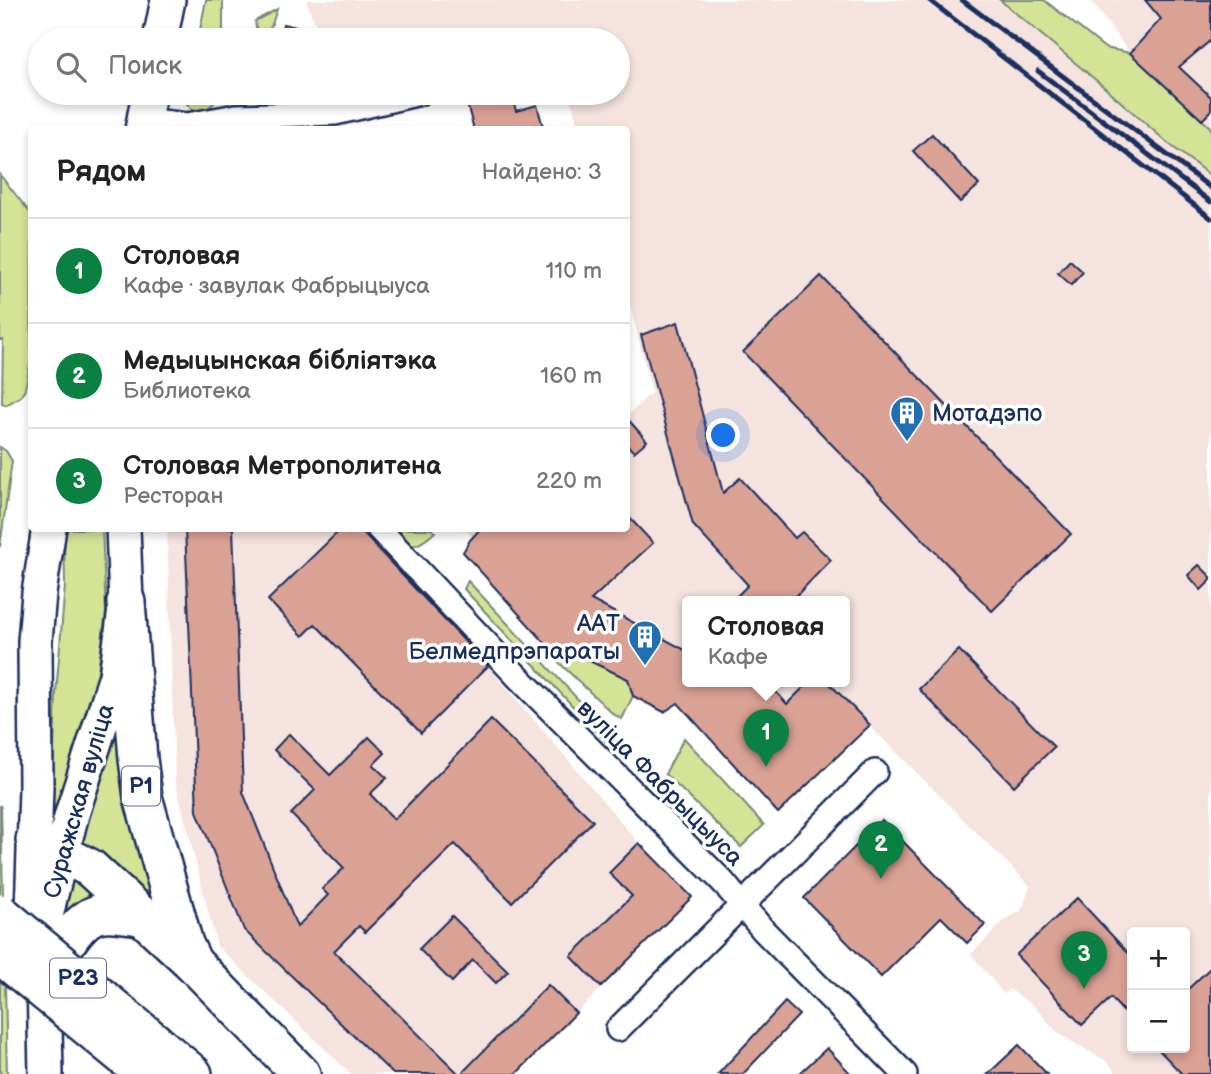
<!DOCTYPE html>
<html lang="ru">
<head>
<meta charset="utf-8">
<style>
  body { margin:0; font-family:"Balsamiq Sans",sans-serif; background:#f6f6f6; color:#222 }
  .controls { position:absolute; right:21px; bottom:21px; display:grid; overflow:hidden; border-radius:7px; box-shadow:0 4px 10px #0003 }
  .controls button { width:63px; height:63px; display:grid; place-items:center; padding:0; border:0; border-bottom:2px solid #e0e0e0; background:#fff; color:#222; font:35px sans-serif }
  .you { position:absolute; left:724px; top:436px; width:24px; height:24px; margin:-18px; border:5px solid #fff; border-radius:50%; background:#1a73e8; box-shadow:0 0 0 10px #1a73e833 }
  .badge { display:grid; place-items:center; width:46px; height:46px; border-radius:50%; background:#0b8043; color:#fff; font-size:23px; font-weight:700 }
  .pin { position:absolute; translate:-50% -58px; filter:drop-shadow(0 2px 4px #0008) }
  .pin::after { content:''; position:absolute; top:37px; width:24px; height:21px; background:inherit; clip-path:polygon(0 0,100% 0,50% 100%) }
  .popup { position:absolute; left:682px; top:596px; width:168px; height:91px; box-sizing:border-box; display:grid; place-content:center; border-radius:7px; background:#fff; filter:drop-shadow(0 2px 5px #0005); font-size:23px; white-space:nowrap; color:#767676 }
  .popup b { font-size:26px; color:#222 }
  .popup::after { content:''; position:absolute; left:50%; top:100%; margin-left:-14px; border:14px solid transparent; border-top-color:#fff }
  .list { margin:0; padding:0; list-style:none }
  h2 { display:flex; justify-content:space-between; align-items:center; height:91px; margin:0; padding:0 28px; font-size:30px }
  h2 small { font-size:23px; font-weight:400; color:#767676 }
  .list li { display:grid; grid-template-columns:46px 1fr auto; gap:21px; align-items:center; box-sizing:border-box; height:105px; padding:0 28px; border-top:2px solid #e0e0e0 }
  .list b { display:block; font-size:26px; white-space:nowrap }
  .list p { margin:0; font-size:23px; white-space:nowrap; color:#767676 }
  .list em { font-size:23px; font-style:normal; color:#767676 }
  .icon { flex:none; width:38px; height:38px; fill:none; stroke:currentColor; stroke-width:2; stroke-linecap:round; stroke-linejoin:round }
  .map { position:relative; flex:none; width:1211px; height:1074px; overflow:hidden }
  .search { position:absolute; background:#fff; box-shadow:0 4px 10px #0003; left:28px; top:28px; width:602px; height:77px; display:flex; align-items:center; gap:18px; box-sizing:border-box; padding:0 24px; border-radius:38px; color:#767676; font-size:26px }
  .panel { position:absolute; background:#fff; box-shadow:0 4px 10px #0003; left:28px; top:126px; width:602px; height:406px; border-radius:7px }
  .map>svg:first-child { display:block }
  .built { fill:#f4e3df; fill-rule:evenodd }
  .green { fill:#d5e397; stroke:#78897a; stroke-width:2 }
  .building { fill:#daa195; stroke:#1b2f5e; stroke-width:2 }
  .lines { fill:none; stroke-linecap:round; stroke-linejoin:round }
  .street-casing { stroke:#1b2f5e; stroke-width:28 }
  .secondary-casing { stroke:#1b2f5e; stroke-width:38 }
  .primary-casing { stroke:#1b2f5e; stroke-width:42 }
  .street { stroke:#fff; stroke-width:23 }
  .secondary { stroke:#fff; stroke-width:33 }
  .primary { stroke:#fff; stroke-width:37 }
  .rail { stroke:#1b2f5e; stroke-width:5 }
  .primary-bridge-casing { stroke:#1b2f5e; stroke-width:42; stroke-linecap:butt }
  .primary-bridge { stroke:#fff; stroke-width:37 }
  .labels { text-anchor:middle; dominant-baseline:central; stroke-width:7; stroke-linejoin:round; paint-order:stroke }
  .shield { fill:#fff; stroke:#5f6d8e; stroke-width:2 }
  .shield-label { font-size:23px; font-weight:bold; fill:#1b2f5e }
  .poi-label { font-size:24px; fill:#1b2f5e; stroke:#fff; text-anchor:start }
  .street-label { font-size:24px; fill:#1b2f5e; stroke:#fff }
</style>
</head>
<body>
<div class="map">
<svg width="1211" height="1074" viewBox="0 0 1211 1074">
  <rect width="100%" height="100%" fill="#fff"/>
  <filter id="ink" filterUnits="userSpaceOnUse"><feTurbulence type="fractalNoise" baseFrequency=".0143" numOctaves="2"/><feDisplacementMap in="SourceGraphic" scale="14" xChannelSelector="R" yChannelSelector="G"/><feConvolveMatrix kernelMatrix="1 2 1 2 8 2 1 2 1" color-interpolation-filters="sRGB"/></filter>
  <g filter="url(#ink)">
    <g class="built">
      <path d="M307,0H1000L1097,81L1169,144L1211,177V1074H1118L1106,1061L1059,1034L1034,1006L1009,989L1004,994L971,954L1007,918L1021,911L1030,886L870,726L778,813L678,703L579,656H552L546,644L463,552L473,537L464,529L626,528L627,416L652,392L627,294L626,130L579,129L569,93H618V40H405L316,26L307,3ZM687,601H845V681H687ZM1132,932H1185V1048H1132Z"/>
      <path d="M1090,0H1211V128L1130,53Z"/>
      <path d="M167,529H358L488,666L639,843L692,897L516,1074H351L217,946L175,781Z"/>
    </g>
    <g class="green">
      <path d="M206,0H223V40H198Z"/>
      <path d="M1000,0H1044L1105,48L1130,53L1211,128V176L1169,144L1097,81Z"/>
      <path d="M277,9L271,27L260,40H258L255,21Z"/>
      <path d="M189,93H223V94C214,103 207,112 194,112L187,104Z"/>
      <path d="M0,175L32,215L31,360L25,389L21,396L6,405L2,403L3,340H0Z"/>
      <path d="M0,447L6,451L12,461L0,547Z"/>
      <path d="M64,529H102L106,612L96,685L57,807L53,806L52,803L56,694L65,585Z"/>
      <path d="M386,529H431L435,532C411,554 408,546 386,529Z"/>
      <path d="M468,581L613,737L606,742L464,589Z"/>
      <path d="M552,656H579L628,679L633,696L622,719L613,714Z"/>
      <path d="M121,710L155,903L78,838Z"/>
      <path d="M684,738L764,825L741,847L665,774Z"/>
      <path d="M0,806H1L7,1074H0Z"/>
      <path d="M73,877L104,904L65,928L69,878Z"/>
    </g>
    <g class="building">
      <path d="M1145,0H1211V40L1179,67L1211,97V111L1202,120L1130,53L1161,19Z"/>
      <path d="M283,24L327,34L326,40H279Z"/>
      <path d="M477,93H511L516,111L537,105L544,130H474L465,96Z"/>
      <path d="M932,134L979,185L960,202L913,151Z"/>
      <path d="M1070,260L1083,272L1071,285L1058,273Z"/>
      <path d="M821,276L1071,534L992,611L743,352Z"/>
      <path d="M678,322L723,493L740,478L795,538L802,532L831,560L791,601H732L748,585L693,525L641,335Z"/>
      <path d="M626,417L647,441L634,452L626,444Z"/>
      <path d="M626,514L653,543L591,600L687,651V681H766L787,704L810,681H827L870,725L778,813L678,703L664,712L633,696L628,679L579,656H552L546,644L463,552L470,540L481,528H626Z"/>
      <path d="M185,528H233L243,792L297,927L328,895L322,889L344,868L291,814L315,790L274,750L289,734L330,775L369,737L385,753L373,765L387,778L370,794L394,819L491,720L593,821L512,902L455,844L365,932L359,926L334,951L459,1074H393L244,930L197,811Z"/>
      <path d="M342,528H358L488,666L421,733L315,624L303,636L268,600Z"/>
      <path d="M1199,565L1211,577V580L1201,590L1188,575Z"/>
      <path d="M959,650L1054,747L1014,786L919,689Z"/>
      <path d="M882,820L985,925L967,943L941,917L881,977L804,898Z"/>
      <path d="M639,843L692,897L601,987L571,956L632,896L609,873Z"/>
      <path d="M1077,898L1132,957V1021L1111,998L1082,1025L1016,955Z"/>
      <path d="M452,916L508,971L496,983L473,960L452,982L419,949Z"/>
      <path d="M1211,967V1074H1182L1157,1048H1185V992Z"/>
      <path d="M548,985L576,1013L516,1074H461Z"/>
      <path d="M785,1002L799,1015L743,1074H718Z"/>
      <path d="M1019,1045L1047,1074H988Z"/>
      <path d="M827,1048L851,1074H799Z"/>
    </g>
    <g class="lines">
      <g class="street-casing">
        <g id="street">
          <path d="M144,120L187,125L236,116L335,113L420,93"/>
          <path d="M378,528L516,675L722,881L764,931L905,1074"/>
          <path d="M618,1029L875,772"/>
        </g>
      </g>
      <g class="secondary-casing">
        <g id="secondary">
          <path d="M160,40L168,0"/>
          <path d="M142,130L149,93"/>
          <path d="M32,914L36,787L35,641L39,593L49,528"/>
          <path d="M46,1074L43,930L50,898L72,814L116,676L126,602L123,528"/>
        </g>
      </g>
      <g class="primary-casing">
        <g id="primary">
          <path d="M126,602L138,759L143,797L184,944L193,963"/>
          <path d="M35,840L90,868L193,963L301,1074"/>
          <path d="M44,982C57,960 76,914 104,913C116,912 130,915 143,916"/>
          <path d="M156,1043L193,1074"/>
        </g>
      </g>
      <use href="#street" class="street"/>
      <use href="#secondary" class="secondary"/>
      <use href="#primary" class="primary"/>
      <g class="rail">
        <path d="M929,0L1211,218"/>
        <path d="M962,0L1211,188"/>
        <path d="M1038,71L1211,202"/>
      </g>
      <g class="primary-bridge-casing">
        <g id="primary-bridge">
          <path d="M0,913L156,1043"/>
          <path d="M0,955L145,1074"/>
        </g>
      </g>
      <use href="#primary-bridge" class="primary-bridge"/>
    </g>
  </g>
  <defs>
    <g id="building-pin" transform="scale(1.75)"><path d="M0 17L-7.5 6A9.5 9.5 0 1 1 7.5 6Z" fill="#1f6fb2" stroke="#fff"/><path d="M-4-6H4V6H1V3H-1V6H-4ZM-2.5-4.3h1.7v1.8h-1.7ZM.8-4.3h1.7v1.8H.8ZM-2.5-1h1.7V.8h-1.7ZM.8-1h1.7V.8H.8Z" fill="#fff"/></g>
  </defs>
  <g fill-rule="evenodd">
    <use href="#building-pin" x="907" y="413"/>
    <use href="#building-pin" x="645" y="637"/>
  </g>
  <g class="labels">
    <g class="shield">
      <rect x="122" y="766.5" width="38" height="39" rx="5"/>
      <rect x="50" y="958.5" width="56" height="39" rx="5"/>
    </g>
    <g class="shield-label">
      <text x="141" y="786">Р1</text>
      <text x="78" y="978">Р23</text>
    </g>
    <g class="poi-label">
      <text x="932" y="413">Мотадэпо</text>
      <text x="620" y="623" text-anchor="end">ААТ<tspan x="620" dy="28">Белмедпрэпараты</tspan></text>
    </g>
    <g class="street-label">
      <text transform="translate(660 783) rotate(45)">вуліца Фабрыцыуса</text>
      <text transform="translate(79 801) rotate(-74)">Суражская вуліца</text>
    </g>
  </g>
</svg>
<div class="controls">
<button>+</button>
<button>−</button>
</div>
<div class="you"></div>
<div class="pin badge" style="left:766px;top:767px">1</div>
<div class="popup"><b>Столовая</b>Кафе</div>
<div class="pin badge" style="left:881px;top:879px">2</div>
<div class="pin badge" style="left:1084px;top:989px">3</div>
<div class="search"><svg class="icon" aria-label="search" viewBox="0 0 24 24"><circle cx="10" cy="10" r="6"/><path d="M15 15l6 6"/></svg>Поиск</div>
<section class="panel">
<h2>Рядом<small>Найдено: 3</small></h2>
<ul class="list">
<li><span class="badge">1</span><div><b>Столовая</b><p>Кафе · завулак Фабрыцыуса</p></div><em>110 m</em></li>
<li><span class="badge">2</span><div><b>Медыцынская бібліятэка</b><p>Библиотека</p></div><em>160 m</em></li>
<li><span class="badge">3</span><div><b>Столовая Метрополитена</b><p>Ресторан</p></div><em>220 m</em></li>
</ul>
</section>
</div>
</body>
</html>
